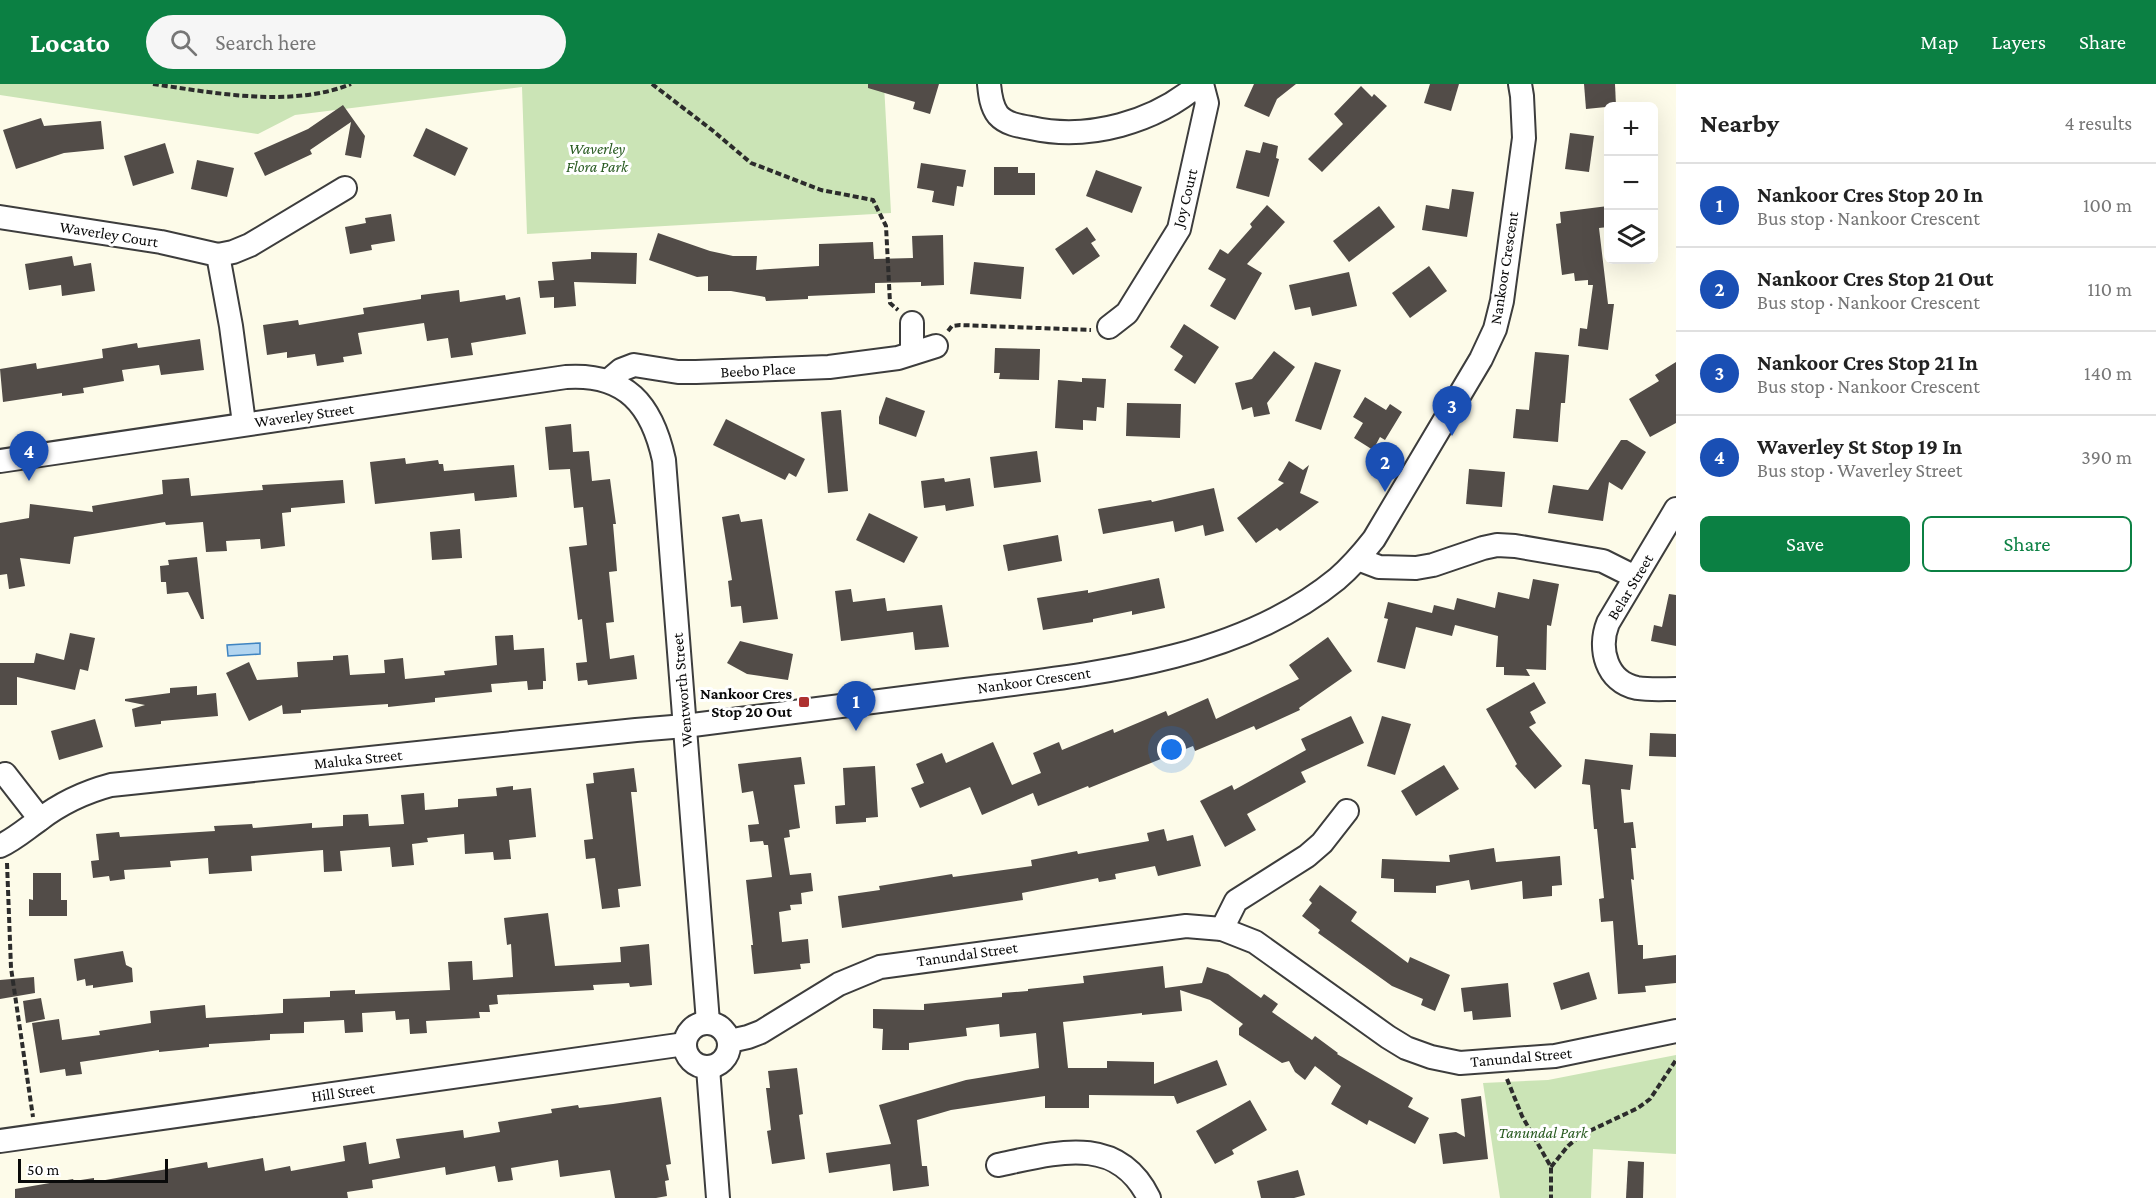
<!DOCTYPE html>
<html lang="en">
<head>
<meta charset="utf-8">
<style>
  body { margin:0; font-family:"Crimson Pro",serif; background:#f6f6f6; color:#222 }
  .controls { position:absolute; right:18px; top:18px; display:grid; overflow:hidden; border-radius:9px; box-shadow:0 6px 24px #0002 }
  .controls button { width:54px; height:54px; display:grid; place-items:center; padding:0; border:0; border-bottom:2px solid #e0e0e0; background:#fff; color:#222; font:30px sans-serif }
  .scale { position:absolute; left:18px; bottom:15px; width:150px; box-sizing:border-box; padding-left:6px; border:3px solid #0a0a0a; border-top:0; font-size:16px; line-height:21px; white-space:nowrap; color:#0a0a0a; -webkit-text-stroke:4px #fff; paint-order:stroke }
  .you { position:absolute; left:1172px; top:666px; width:21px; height:21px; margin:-15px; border:4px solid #fff; border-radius:50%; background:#1a73e8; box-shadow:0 0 0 9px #1a73e833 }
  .badge { display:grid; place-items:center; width:39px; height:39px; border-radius:50%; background:#0b8043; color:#fff; font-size:20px; font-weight:700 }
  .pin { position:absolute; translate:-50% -50px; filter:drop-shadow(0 2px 3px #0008) }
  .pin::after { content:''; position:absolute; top:32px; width:21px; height:18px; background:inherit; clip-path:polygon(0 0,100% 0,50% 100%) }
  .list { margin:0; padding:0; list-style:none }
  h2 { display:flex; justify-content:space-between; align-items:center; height:78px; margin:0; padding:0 24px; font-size:26px }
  h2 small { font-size:20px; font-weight:400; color:#767676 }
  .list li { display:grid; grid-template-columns:39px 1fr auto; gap:18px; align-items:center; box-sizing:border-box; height:84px; padding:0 24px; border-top:2px solid #e0e0e0 }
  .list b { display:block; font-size:22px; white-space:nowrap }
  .list p { margin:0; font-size:20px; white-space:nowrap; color:#767676 }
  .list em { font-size:20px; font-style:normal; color:#767676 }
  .actions { display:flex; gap:12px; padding:18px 24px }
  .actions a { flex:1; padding:14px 0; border:2px solid #0b8043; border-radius:9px; text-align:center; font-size:21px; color:#0b8043 }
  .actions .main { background:#0b8043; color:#fff }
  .icon { flex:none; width:33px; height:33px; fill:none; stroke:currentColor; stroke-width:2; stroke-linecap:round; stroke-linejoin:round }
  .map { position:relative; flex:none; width:1676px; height:1114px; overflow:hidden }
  header { display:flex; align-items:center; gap:36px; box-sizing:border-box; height:84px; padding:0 30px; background:#0b8043; color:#fff }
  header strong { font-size:28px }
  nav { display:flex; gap:33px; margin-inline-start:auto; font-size:21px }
  .search { width:420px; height:54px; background:#f6f6f6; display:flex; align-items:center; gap:15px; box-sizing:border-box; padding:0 21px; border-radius:33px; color:#767676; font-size:22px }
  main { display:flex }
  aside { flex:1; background:#fff }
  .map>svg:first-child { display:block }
  .green { fill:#cbe4b6 }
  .water { fill:#b2d5f0; stroke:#3f84c1; stroke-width:1.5 }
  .building { fill:#524c48 }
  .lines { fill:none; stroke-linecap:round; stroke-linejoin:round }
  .minor-casing { stroke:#3d3d3d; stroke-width:26 }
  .path { stroke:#2c2c2c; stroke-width:4; stroke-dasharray:6 3; stroke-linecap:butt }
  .minor { stroke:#fff; stroke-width:22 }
  .poi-dot { fill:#ae312f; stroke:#fff; stroke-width:2 }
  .labels { text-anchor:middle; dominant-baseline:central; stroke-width:6; stroke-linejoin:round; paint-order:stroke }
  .park-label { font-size:16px; font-style:italic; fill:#295b21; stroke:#fff }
  .street-label { font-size:16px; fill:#0a0a0a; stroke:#fff }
  .poi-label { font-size:16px; font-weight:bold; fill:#0a0a0a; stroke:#fff; text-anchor:end }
</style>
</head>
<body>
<header>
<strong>Locato</strong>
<div class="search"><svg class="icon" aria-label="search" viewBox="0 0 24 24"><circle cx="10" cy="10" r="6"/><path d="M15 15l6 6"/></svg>Search here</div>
<nav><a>Map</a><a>Layers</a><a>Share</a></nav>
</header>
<main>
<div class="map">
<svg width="1676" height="1114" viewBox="0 0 1676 1114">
  <rect width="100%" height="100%" fill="#fdfbe9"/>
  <g class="green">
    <path d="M0,0H884L891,129L527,150L522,3L295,31L258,50L0,11Z"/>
    <path d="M1676,971V1070L1593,1065L1591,1114H1500L1483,999L1548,996Z"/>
  </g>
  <path class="water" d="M260,559V570L228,572L227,561Z"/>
  <g class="building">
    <path d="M868,0H939L930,30L913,25L915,18L868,4Z"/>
    <path d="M1254,0H1296L1277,15L1269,33L1244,22Z"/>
    <path d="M1430,0H1459L1451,27L1424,19Z"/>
    <path d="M1584,0H1615L1616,22L1586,25Z"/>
    <path d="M1361,2L1372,13L1374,10L1387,22L1322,88L1308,75L1343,40L1334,30Z"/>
    <path d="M343,21L365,52L361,74L345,71L351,38L310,66L312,70L265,92L254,69L308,45Z"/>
    <path d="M41,34L44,42L101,37L104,65L64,69L16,85L3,46Z"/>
    <path d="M426,44L468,64L455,92L413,72Z"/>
    <path d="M1570,49L1594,52L1589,88L1565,85Z"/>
    <path d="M1263,58L1278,62L1276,74L1279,75L1269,113L1236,104L1246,66L1260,69Z"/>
    <path d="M165,59L174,89L133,102L124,72Z"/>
    <path d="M197,76L234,84L227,113L191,105Z"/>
    <path d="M921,79L966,86L963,103L957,102L954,122L932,118L934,107L917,104Z"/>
    <path d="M994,83H1018V89H1035V111H994Z"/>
    <path d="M1096,86L1142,103L1132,129L1086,112Z"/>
    <path d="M1452,105L1474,108L1467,153L1422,146L1426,121L1449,125Z"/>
    <path d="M1267,121L1285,138L1247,180L1262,189L1235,236L1210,222L1226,195L1208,185L1220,165L1228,170L1252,143L1250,140Z"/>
    <path d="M1379,122L1395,143L1349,178L1333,157Z"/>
    <path d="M1608,122V143L1599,144L1608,220H1614L1608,266L1578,262L1580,244L1587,245L1593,201H1588V196L1575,197L1574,189L1562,191L1556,140L1561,139L1560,128Z"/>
    <path d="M391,130L395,157L371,161L372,166L350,170L345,143L366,139L365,134Z"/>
    <path d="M1087,143L1096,156L1091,159L1100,172L1073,191L1055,165Z"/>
    <path d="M658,149L710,167L733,172H757L756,186L819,182V160L873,158L874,175L913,174L912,152L943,151L944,201L921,202V198L875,199V209L808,212V215L766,217L765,213L731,207H708V192L697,193L649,176Z"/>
    <path d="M591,168L637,169L636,200L574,198L576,222L554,224V213L540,214L538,197L554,196L552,178L591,175Z"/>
    <path d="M72,172L74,182L91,179L95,207L62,212L61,201L29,206L25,180Z"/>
    <path d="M974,178L1024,183L1021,215L970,210Z"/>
    <path d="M1429,182L1447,207L1410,234L1392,209Z"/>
    <path d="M1349,188L1357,222L1312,232L1310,223L1295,226L1289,201Z"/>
    <path d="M459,206L460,218L505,211L506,216L520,213L526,250L471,259L473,271L451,274L448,254L427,257L424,239L358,249L362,270L343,273L344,278L317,282L315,270L287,274V268L267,271L263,241L298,236L299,241L364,230L363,224L421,215V211Z"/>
    <path d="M1184,240L1219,263L1195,300L1174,286L1183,272L1170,263Z"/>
    <path d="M200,255L204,286L161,291L159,281L122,286L124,297L83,304L84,309L62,312V309L3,318L0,285L36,279L37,285L103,274L102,265L137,259L138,264Z"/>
    <path d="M995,264L1040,265L1039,296L999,295L1000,289H994Z"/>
    <path d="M1274,267L1295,283L1267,319L1270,330L1254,333L1252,323L1242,326L1235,299L1252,295Z"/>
    <path d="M1535,268L1569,271L1565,319H1561L1558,358L1513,354L1516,325L1529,326Z"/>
    <path d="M1315,278L1341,286L1321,346L1295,337Z"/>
    <path d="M1676,278V339L1650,353L1629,315L1659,297L1655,291Z"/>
    <path d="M1082,294L1106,295L1104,324L1097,323L1096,337L1083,336V346L1055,344L1058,296L1082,298Z"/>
    <path d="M886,313L925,327L916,353L879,340V333Z"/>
    <path d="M1365,313L1386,326L1390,320L1402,328L1385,356L1380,353L1373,366L1354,354L1363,339L1353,333Z"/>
    <path d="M1127,319L1181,320L1180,354L1126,352Z"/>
    <path d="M841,326L848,407L828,409L821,328Z"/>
    <path d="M726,335L805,375L796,393L789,389L785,396L713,361Z"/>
    <path d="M571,340L573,368L589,367L592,397L610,395L616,440H613L617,487L609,488L614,538L606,539L610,575L634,571L637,595L588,601L587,596L578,597L576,579L587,578L582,535L578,536L569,463L587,461L583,423L574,424L570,385L549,386L545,343Z"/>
    <path d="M1621,356H1627L1646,368L1622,406L1609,398L1603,437L1548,429L1553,401L1588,406Z"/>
    <path d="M1037,367L1041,398L994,404L990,373Z"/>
    <path d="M405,374L406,380L438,376L439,380H443L444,387L514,381L517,413L475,417L474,409L375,420L370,378Z"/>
    <path d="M1289,377L1303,386L1309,381L1300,409L1319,418L1280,447L1277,444L1256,459L1237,434L1284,399L1278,396Z"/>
    <path d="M1469,385L1505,388L1502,423L1466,420Z"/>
    <path d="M189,394L191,412L263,406L262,401L343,396L345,419L291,424V428L282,429L285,462L261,465L260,455L226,457L227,467L206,468L203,438L166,441L165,438L74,453L70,480L20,474L25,502L9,505L7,490L0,491V439L29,434L30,420L93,428L92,422L163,410L162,396Z"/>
    <path d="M944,394L945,398L970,394L974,422L946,427L945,421L924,424L921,397Z"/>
    <path d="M1214,404L1224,447L1205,452L1203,441L1175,448L1173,437L1103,450L1098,425L1151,416L1152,418Z"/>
    <path d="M869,429L918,453L904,479L856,456Z"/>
    <path d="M739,430L741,438L762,435L778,535L743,539L741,522L731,523L728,497L732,496L722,433Z"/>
    <path d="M460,445L462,474L432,476L430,448Z"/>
    <path d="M1058,451L1062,477L1008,487L1003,461Z"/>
    <path d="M197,473L204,535H201L188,508L167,510L166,498H161L160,482L169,481L168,476Z"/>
    <path d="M1159,494L1165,524L1132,531V527L1093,535V538L1043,546L1037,514L1088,506V509Z"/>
    <path d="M1533,495L1559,500L1551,542L1547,541L1546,586L1526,585L1530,592L1504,591V583H1496L1498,552L1455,541L1452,552L1416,543L1405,585L1377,578L1388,535L1384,534L1388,518L1432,529L1434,521L1454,526L1457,514L1495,524L1498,508L1529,515Z"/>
    <path d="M851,505L853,518L885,514L887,527L942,521L949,563L915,566L913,548L841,557L835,507Z"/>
    <path d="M1669,510L1676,511V562L1651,557L1654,541L1662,543Z"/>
    <path d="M70,549L95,554L88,587L80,585L75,606L17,593V621H0V579H34L36,569L64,576Z"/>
    <path d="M513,551L514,566L544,564L546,597H543V605L528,606L527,597L491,600L492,608L435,614V618L388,623V620L301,626V629L283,630L282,621L249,637L226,589L249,578L257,596L298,593L297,578L333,576V572L348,571L350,591L385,589L384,576L403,574L405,595L445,591L444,587L497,581L495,552Z"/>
    <path d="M1328,553L1352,587L1299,624L1300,626L1256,646L1254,642L1195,667L1193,662L1089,704L1088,702L1038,722L1033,709L982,731L970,703L920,724L911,704L924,699L916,680L942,669L946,679L993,658L1012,701L1041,689L1033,669L1059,658L1062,666L1113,645L1114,649L1166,627L1168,632L1208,614L1216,635L1299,595L1289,581Z"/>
    <path d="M740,557L793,570L788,596L747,590L727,579Z"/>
    <path d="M1534,598L1546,619L1530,628L1536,639L1529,643L1562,682L1535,705L1515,682L1517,680L1486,625Z"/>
    <path d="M197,602V611L216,609L218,632L161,637V640L135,643L132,625L145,621L125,617V615L170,609V604Z"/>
    <path d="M1351,632L1364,659L1301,688L1306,698L1247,730L1256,746L1225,763L1200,717L1232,701L1234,706L1306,666L1301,655Z"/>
    <path d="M1382,632L1411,640L1395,691L1367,682Z"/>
    <path d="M95,635L103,663L59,676L51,647Z"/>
    <path d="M1650,649L1676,650V673L1649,672Z"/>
    <path d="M801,673L805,700L794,701L800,744L789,746L790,753L784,754L790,791L811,789L813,807L801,809L802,820L790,821L791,826L779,828L782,858L808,855L810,879L800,880L801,885L754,890L751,861H753L746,796L772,793L768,761H764L763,757L750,758L748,741L759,740L753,707L742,709L738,680Z"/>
    <path d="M1585,675L1633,681L1630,706L1621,705L1624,739L1633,738L1636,764H1631L1634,796L1631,795L1638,861H1643V875L1676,871V899L1645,902L1646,908L1618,910L1613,837L1601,838L1599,815L1604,814L1597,745H1594L1590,701L1582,700Z"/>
    <path d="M1444,681L1459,705L1416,732L1401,707Z"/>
    <path d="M875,682L878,733L866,734V738L836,740L835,722L845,721L843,684Z"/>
    <path d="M634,684L637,708H631L641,802L618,805L620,823L602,825L595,774L586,775L584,756L593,755L586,700L594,699L593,689Z"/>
    <path d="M513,702V706L531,704L536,753L509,756L511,775L494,776L493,768L465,770L464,750L427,754L428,758L412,760L414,781L392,783L390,763L340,767L342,787L324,788L323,766L251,772L252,787L209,790L208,774L170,777L171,783L124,786L125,795L110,797L109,792L93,794L91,777L99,776L96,750L119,748L120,753L215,747L214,742L252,740L253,744L312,739V744L343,742V731L368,730L369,742L404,740L401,711L424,709L425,726L458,723V715L497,712L496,704Z"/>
    <path d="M1164,745L1167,757L1193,751L1201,782L1158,792L1155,782L1115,790L1116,795L1099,798L1098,794L1022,809L1023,816L842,844L838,812L880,806L879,802L952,790L953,793L1032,782L1031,776L1077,767L1078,770L1149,757L1147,749Z"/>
    <path d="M1494,764L1496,778L1560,772L1562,801L1552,802V812L1523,815L1522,797L1471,806L1469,796L1436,802V809L1394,808V795L1381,794L1382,775L1450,778L1449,771Z"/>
    <path d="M33,789H61V816H67V832H29V815L33,816Z"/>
    <path d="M1320,801L1357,828L1351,837L1408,879L1410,873L1450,891L1435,927L1421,921L1423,915L1392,902L1318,849L1320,846L1302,832L1312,819L1309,816Z"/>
    <path d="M548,829L555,882L621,878L620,863L649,860L652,901L630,903L629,899L593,901L594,906L497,911L498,920L489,921L490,928H479L480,934L426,937L427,949L410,950L409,935L396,936L395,927L362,929L363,948L345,949L344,936L304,938V949L270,950V956L209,960V963L159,968V966L80,978L82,990L66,992L65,985L40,989L32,939L59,935L62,956L100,951L99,947L151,939L150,927L205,921L206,934L283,929V915L330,913V907L355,906V910L450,906L448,878L472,877L473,896L513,893L511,860L507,861L504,834Z"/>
    <path d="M123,867L126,881L132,884L133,898L93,904V901L86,902L85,895L77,897L74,875Z"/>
    <path d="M1163,882L1165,904L1202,899L1207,883L1228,890L1261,914L1264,910L1278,920L1272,928L1312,956L1315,952L1338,969L1337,970L1413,1014L1408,1023L1429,1034L1415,1060L1369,1036L1367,1041L1331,1020L1341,1002L1315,982L1305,996L1295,988L1289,977L1282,979L1239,951V944L1243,940L1210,916L1180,906L1182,927L1142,931V929L1063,938L1068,984H1107V977L1154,978V1000L1217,976L1227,1001L1177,1020L1174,1012L1089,1011V1024H1045V1012L951,1026L917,1036L922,1082H927L929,1102L893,1107L890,1080L829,1089L826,1069L891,1060L879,1021L966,996L1039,984L1036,949L1000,953L999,940L966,944L967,952L909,959V966H882L883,945L873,944V925L924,926V920L1002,913V909L1028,907V905L1084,899L1083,892Z"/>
    <path d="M1589,888L1597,915L1561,926L1553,899Z"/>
    <path d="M34,893L35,909L0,915V896Z"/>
    <path d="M1508,899L1511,933L1473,936L1472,927L1464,928L1461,904Z"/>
    <path d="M41,914L45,935L26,939L23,917Z"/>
    <path d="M797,984L803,1030L799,1031L805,1075L772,1080L767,1047L771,1046L766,1004H770L768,987Z"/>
    <path d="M1481,1012L1488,1075L1443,1080L1439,1050L1456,1048L1465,1053L1461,1015Z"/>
    <path d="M661,1013L671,1080L666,1081L669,1096L665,1097L667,1112L656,1114H615L610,1086L560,1093L558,1076L511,1084L513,1096L498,1098L495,1082L446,1091L445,1083L372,1096L373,1104L347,1108L348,1114H15V1105L73,1095L74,1097L94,1094V1098L207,1078L208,1084L263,1074L265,1087L290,1082L291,1087L345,1077L343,1062L366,1058L369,1080L400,1074L396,1055L463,1046L464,1054L500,1048L498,1038L552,1029L551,1025L578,1021L579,1024L613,1020Z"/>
    <path d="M1250,1016L1267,1046L1232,1066L1234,1070L1215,1080L1196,1047Z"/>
    <path d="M1628,1077L1644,1078L1643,1114H1626Z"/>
    <path d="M1298,1086L1305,1111L1294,1114H1261L1257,1097Z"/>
  </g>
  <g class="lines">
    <g class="minor-casing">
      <g id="minor">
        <path d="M989,0C990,10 991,22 998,31C1006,40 1019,42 1031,44C1089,57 1155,38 1199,0"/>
        <path d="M0,133L161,158L218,171L231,242L244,339"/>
        <path d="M218,171L233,168L250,161L345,104"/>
        <path d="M912,239V269"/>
        <path d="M1109,243L1127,229L1179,145L1207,19L1202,0"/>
        <path d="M608,297L621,286L634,281L678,288H696L829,283L898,274L936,262"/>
        <path d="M0,377L566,293C626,289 652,321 664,376L708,938"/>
        <path d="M1676,425L1608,539C1598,564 1606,598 1637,604C1650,606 1663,605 1676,605"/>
        <path d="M1358,475L1379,483L1416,484L1433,481L1483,464L1497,461L1515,462L1603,477L1635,493"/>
        <path d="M5,690L40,735"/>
        <path d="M0,762C15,755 26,745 39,736C61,719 85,708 111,701L636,646L685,642C773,631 862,619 950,608C1080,591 1232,581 1337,495C1351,483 1363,469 1374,455L1481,275L1495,245L1502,217L1524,54L1522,12L1520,0"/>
        <path d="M1222,845L1236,817L1307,772L1322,759L1347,727"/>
        <circle cx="707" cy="961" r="22"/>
        <path d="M730,957L748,953L761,948L839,900L880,883L1186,842L1222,845L1255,858L1388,953L1406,964L1431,973L1460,979L1555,972L1676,947"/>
        <path d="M708,984L718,1114"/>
        <path d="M0,1057L685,960"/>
        <path d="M998,1081C1055,1069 1117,1049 1149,1114"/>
      </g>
    </g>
    <g class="path">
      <path d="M153,0C215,9 292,24 351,0"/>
      <path d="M652,0L712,46L751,79L821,106L873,116L886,142L890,219L898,226"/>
      <path d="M948,247L952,242L960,241L1091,246"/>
      <path d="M7,779L11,884L33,1033"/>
      <path d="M1507,995L1522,1032L1551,1083V1114"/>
      <path d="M1551,1083L1568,1062L1581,1051L1638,1024L1650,1015L1676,976"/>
    </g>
    <use href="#minor" class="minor"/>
  </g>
  <rect class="poi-dot" x="798" y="612" width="12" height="12" rx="3"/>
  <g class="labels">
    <g class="park-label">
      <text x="597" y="64">Waverley<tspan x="597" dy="18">Flora Park</tspan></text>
      <text x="1543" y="1048">Tanundal Park</text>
    </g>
    <g class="street-label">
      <text transform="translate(1185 114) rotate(-76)">Joy Court</text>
      <text transform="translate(109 150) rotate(9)">Waverley Court</text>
      <text transform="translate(1504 184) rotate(-81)">Nankoor Crescent</text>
      <text transform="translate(758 286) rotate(-3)">Beebo Place</text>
      <text transform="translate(304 331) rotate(-8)">Waverley Street</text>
      <text transform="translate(1630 503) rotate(-59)">Belar Street</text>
      <text transform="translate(1034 596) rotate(-8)">Nankoor Crescent</text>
      <text transform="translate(682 606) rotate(-95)">Wentworth Street</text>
      <text transform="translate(358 675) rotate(-6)">Maluka Street</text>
      <text transform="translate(967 870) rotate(-8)">Tanundal Street</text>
      <text transform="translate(1521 973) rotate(-5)">Tanundal Street</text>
      <text transform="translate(343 1008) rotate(-8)">Hill Street</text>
    </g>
    <g class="poi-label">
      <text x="792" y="609">Nankoor Cres<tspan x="792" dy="18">Stop 20 Out</tspan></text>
    </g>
  </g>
</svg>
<div class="controls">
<button>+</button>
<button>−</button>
<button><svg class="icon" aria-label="layers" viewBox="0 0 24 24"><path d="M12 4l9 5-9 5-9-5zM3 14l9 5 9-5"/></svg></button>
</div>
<div class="scale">50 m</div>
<div class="you"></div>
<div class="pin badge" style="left:856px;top:647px;background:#1a4fb4">1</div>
<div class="pin badge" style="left:1385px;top:408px;background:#1a4fb4">2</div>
<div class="pin badge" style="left:1452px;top:352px;background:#1a4fb4">3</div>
<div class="pin badge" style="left:29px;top:397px;background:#1a4fb4">4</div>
</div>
<aside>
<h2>Nearby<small>4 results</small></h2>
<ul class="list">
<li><span class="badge" style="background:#1a4fb4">1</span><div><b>Nankoor Cres Stop 20 In</b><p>Bus stop · Nankoor Crescent</p></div><em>100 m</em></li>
<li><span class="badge" style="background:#1a4fb4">2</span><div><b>Nankoor Cres Stop 21 Out</b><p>Bus stop · Nankoor Crescent</p></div><em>110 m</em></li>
<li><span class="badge" style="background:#1a4fb4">3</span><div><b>Nankoor Cres Stop 21 In</b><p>Bus stop · Nankoor Crescent</p></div><em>140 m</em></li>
<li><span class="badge" style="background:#1a4fb4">4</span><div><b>Waverley St Stop 19 In</b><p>Bus stop · Waverley Street</p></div><em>390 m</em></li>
</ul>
<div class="actions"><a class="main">Save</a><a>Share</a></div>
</aside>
</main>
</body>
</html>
